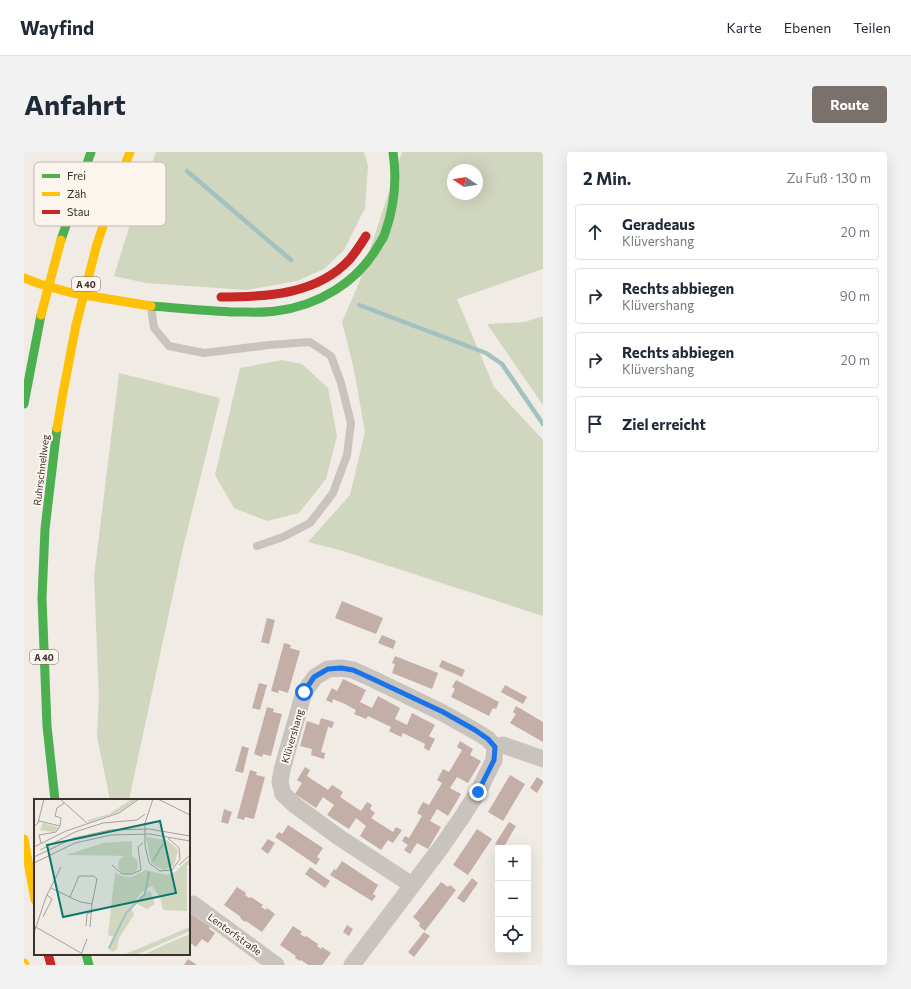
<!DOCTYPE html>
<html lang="de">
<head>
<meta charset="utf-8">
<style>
  body { margin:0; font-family:Commissioner,sans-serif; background:#f2f2f3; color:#1f2937 }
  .controls { position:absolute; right:12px; bottom:12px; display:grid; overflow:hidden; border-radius:4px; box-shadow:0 4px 16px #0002 }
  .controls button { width:36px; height:36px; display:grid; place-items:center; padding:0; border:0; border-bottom:1px solid #e0e1e3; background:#fff; color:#1f2937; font:20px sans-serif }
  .compass { position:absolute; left:423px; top:12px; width:36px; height:36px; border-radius:50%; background:#fff; box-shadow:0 4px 16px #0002; rotate:282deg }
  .stop { position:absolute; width:12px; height:12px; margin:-9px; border:3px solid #1a73e8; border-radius:50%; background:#fff }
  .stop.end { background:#1a73e8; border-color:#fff; box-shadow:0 1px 4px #0008 }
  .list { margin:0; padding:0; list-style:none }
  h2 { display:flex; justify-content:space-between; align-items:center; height:52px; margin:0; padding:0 16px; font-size:17px }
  h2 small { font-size:13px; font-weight:400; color:#747a83 }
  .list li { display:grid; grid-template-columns:26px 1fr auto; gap:12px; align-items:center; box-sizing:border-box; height:56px; margin:0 8px 8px; padding:0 8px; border:1px solid #e0e1e3; border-radius:4px }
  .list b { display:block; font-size:15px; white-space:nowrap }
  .list p { margin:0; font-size:13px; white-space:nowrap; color:#747a83 }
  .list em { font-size:13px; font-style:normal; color:#747a83 }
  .icon { flex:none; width:22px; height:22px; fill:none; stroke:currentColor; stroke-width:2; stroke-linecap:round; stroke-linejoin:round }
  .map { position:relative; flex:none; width:519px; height:813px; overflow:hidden; border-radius:4px }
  header { display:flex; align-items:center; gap:24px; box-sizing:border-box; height:56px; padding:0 20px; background:#fff; border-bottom:1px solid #e0e1e3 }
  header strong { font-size:19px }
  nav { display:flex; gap:22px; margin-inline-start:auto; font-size:14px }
  .intro { display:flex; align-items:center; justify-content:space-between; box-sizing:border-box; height:96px; padding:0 24px }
  h1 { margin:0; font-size:28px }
  .button { padding:10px 18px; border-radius:4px; background:#7a716c; color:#fff; font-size:14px; font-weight:700 }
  main { display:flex; gap:24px; padding:0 24px }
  aside { flex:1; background:#fff; border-radius:4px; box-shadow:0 4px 16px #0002 }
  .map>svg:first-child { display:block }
  .green { fill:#d1d6bf; fill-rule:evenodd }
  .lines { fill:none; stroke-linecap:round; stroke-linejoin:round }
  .stream { stroke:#a1c2c1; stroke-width:4.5 }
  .building { fill:#c3afa7 }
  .lane { stroke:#c9c3be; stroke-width:8 }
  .street { stroke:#c9c3be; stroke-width:17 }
  .fast { stroke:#4caf50; stroke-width:9 }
  .slow { stroke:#ffc107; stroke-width:9 }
  .jam { stroke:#c62828; stroke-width:9 }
  .slow-bridge { stroke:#ffc107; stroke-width:9 }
  .route { stroke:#1a73e8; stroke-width:5 }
  .labels { text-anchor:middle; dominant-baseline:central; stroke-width:4; stroke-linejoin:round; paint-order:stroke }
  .shield { fill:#fbf5ee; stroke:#756b66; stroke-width:1 }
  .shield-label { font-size:9px; font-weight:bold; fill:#3b302b }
  .street-label { font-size:10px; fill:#3b302b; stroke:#fbf5ee }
  .inset-river { fill:none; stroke:#a1c2c1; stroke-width:2 }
  .inset-road { fill:none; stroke:#a8a09b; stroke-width:1 }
  .view { fill:#0f766e; fill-opacity:0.15; stroke:#0f766e; stroke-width:2 }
  .inset-edge { fill:none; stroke:#3b302b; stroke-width:2 }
  .key { fill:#fbf5ee; stroke:#c1bab4; stroke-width:1 }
  .key-label { font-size:11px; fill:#3b302b }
</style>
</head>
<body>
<header>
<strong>Wayfind</strong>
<nav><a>Karte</a><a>Ebenen</a><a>Teilen</a></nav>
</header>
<div class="intro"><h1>Anfahrt</h1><a class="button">Route</a></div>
<main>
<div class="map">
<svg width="519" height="813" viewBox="0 0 519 813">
  <rect width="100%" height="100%" fill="#f0ebe5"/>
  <g class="green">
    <path d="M132,0H340L344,14L341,56L320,98L300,117L273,129L223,138L122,131L90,124L107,69Z"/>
    <path d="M378,0H519V117L433,147L470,235L519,288V464L319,399L284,390L326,343L341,280L330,218L318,170L335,131ZM429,18H453V42H429Z"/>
    <path d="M519,164V253L463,172L501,170Z"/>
    <path d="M258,208L278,212L304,236L313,284L302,327L275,361L243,369L210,356L191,323L216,216Z"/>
    <path d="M95,221L196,246L158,400L105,648H86L73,584L75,545L70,425Z"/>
  </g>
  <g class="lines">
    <g class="stream">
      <path d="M163,19L267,108"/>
      <path d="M335,153L462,201L478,212L519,272"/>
    </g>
  </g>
  <g class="building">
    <path d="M318,449L359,466L352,482L311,466Z"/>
    <path d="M243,466L251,468L245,492L237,490Z"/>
    <path d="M358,483L372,489L369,497L354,491Z"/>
    <path d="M260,491L267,493L266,496L276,499L264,541L255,538L254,541L247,539Z"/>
    <path d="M371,504L414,521L408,537L368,521L371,512L368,511Z"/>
    <path d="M418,508L441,518L438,525L415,515Z"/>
    <path d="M319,527L342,538L336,550L348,556L354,544L376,556L371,567L383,573L388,561L411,573L405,584L411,587L405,599L400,596L401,592L379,581L377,585L365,579L367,575L344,564L342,567L330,562L332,558L321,552L309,547L308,551L302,548L308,536L313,539Z"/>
    <path d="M432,528L475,550L472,557L469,556L465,564L427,545L431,537L428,535Z"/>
    <path d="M235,531L243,533L236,558L228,556Z"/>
    <path d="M481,533L503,545L499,552L477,540Z"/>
    <path d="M492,554L519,570V590L486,571L492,562L489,560Z"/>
    <path d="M243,555L250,557L249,560L258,562L247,604L239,602L238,605L230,602Z"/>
    <path d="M297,566L310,570L308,576L304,575L297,600L301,601L300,607L287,603L288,597L276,594L283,569L295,573Z"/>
    <path d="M436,589L449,597L446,603L457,609L444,631L433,625L426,636L437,642L424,664L413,657L406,669L417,675L404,697L393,691L386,702L380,698L384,693L378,689L381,684L385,686L398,664L393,661L399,650L405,653L418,631L413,628L419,617L425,620L438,598L433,595Z"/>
    <path d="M218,594L225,596L219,621L211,619Z"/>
    <path d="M281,615L286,618L283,624L304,638L308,633L313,636L319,640L316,645L337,659L343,650L348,653L346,657L351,661L347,666L369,680L372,675L378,678L369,691L364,688L357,698L336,684L342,674L332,666L325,677L303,663L310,653L299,645L292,656L271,642L278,631L273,628Z"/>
    <path d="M226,618L233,620L232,623L241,625L230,667L221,665L220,668L213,666Z"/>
    <path d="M486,623L501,632L479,669L464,660Z"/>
    <path d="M513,625L519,629V631L513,641L506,636Z"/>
    <path d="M200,657L208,660L204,672L197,670Z"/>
    <path d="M485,670L492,674L479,696L471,692Z"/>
    <path d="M264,673L299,696L293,705L296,707L292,713L251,685L255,680L258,682Z"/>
    <path d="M453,677L468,687L444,723L429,713Z"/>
    <path d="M244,687L251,691L244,702L237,697Z"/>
    <path d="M318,709L354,733L349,742L352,744L348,749L306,723L310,717L312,718Z"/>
    <path d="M286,715L306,729L301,736L281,722Z"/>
    <path d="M448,726L454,731L440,751L433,746Z"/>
    <path d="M417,730L424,735L426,733L432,738L401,779L395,774L396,771L389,765Z"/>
    <path d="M213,735L222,741L221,743L225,746L227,745L239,753L237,755L242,758L243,756L251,762L238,780L222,769L221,770L216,766L217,765L200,753Z"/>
    <path d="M165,760L186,775L185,777L191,781L184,791L178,787L172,795L165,790Z"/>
    <path d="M323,773L329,777L325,784L319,780Z"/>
    <path d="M269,774L278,780L276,782L281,785L282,784L294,792L293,794L297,797L298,795L307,801L298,813H284L277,808L276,809L271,806L272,804L256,793Z"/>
    <path d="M400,780L406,784L390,805L384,800Z"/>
    <path d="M164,807L173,813H160Z"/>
  </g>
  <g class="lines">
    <path class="lane" d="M127,155L130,176L145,194L180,201L245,193L286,190L307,204L317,231L327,271L323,303L309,341L286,371L259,385L233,394"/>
    <g class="street">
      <path d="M471,595L479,593L519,607"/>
      <path d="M169,752L252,813"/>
      <path d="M328,813L418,694L438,665L454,640L470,608L471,595L464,587L451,579L419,561L351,528L329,518L317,516L304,517L291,525L280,540L258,618L256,630L259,642L272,654L316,686L388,733"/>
    </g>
    <g class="fast">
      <path d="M37,88L67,0"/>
      <path d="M127,154C155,156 184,159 212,160C225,160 239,161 252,159C293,154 333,131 354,94C356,90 360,86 361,81C370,56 373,27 369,0"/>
      <path d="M0,252L17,163"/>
      <path d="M31,648L23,574L18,446L21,377L25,343L33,276"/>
      <path d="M62,802L65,813"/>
    </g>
    <g class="slow">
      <path d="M73,92L91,39L106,0"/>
      <path d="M0,126L16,132L48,141L127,154"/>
      <path d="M33,276L39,241L52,173"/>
      <path d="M0,687L11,748"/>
      <path d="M0,811L1,813"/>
    </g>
    <g class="jam">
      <path d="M197,145C242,145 293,143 326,107C332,100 337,92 342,84"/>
      <path d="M24,802L27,813"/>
    </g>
    <g class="slow-bridge">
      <path d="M17,163L37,88"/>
      <path d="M52,173L73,92"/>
    </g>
  </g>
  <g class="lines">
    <path class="route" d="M280,540L290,525L304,517L317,516L329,518L351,528L419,560L451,578L464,587L471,595L470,608L454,640"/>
  </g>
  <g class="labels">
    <g class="shield">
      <rect x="48" y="125" width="28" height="14" rx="3"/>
      <rect x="6" y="498" width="28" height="14" rx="3"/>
    </g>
    <g class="shield-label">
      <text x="62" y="132">A 40</text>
      <text x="20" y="505">A 40</text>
    </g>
    <g class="street-label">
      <text transform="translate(17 318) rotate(-83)">Ruhrschnellweg</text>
      <text transform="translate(268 584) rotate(-74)">Klüvershang</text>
      <text transform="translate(211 782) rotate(36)">Lentorfstraße</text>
    </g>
  </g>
  <g transform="translate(10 647)">
    <rect width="156" height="156" fill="#f0ebe5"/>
    <path d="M98,0H104L85,13L54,24V21L75,15ZM9,24L23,28L24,29L20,33L6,31ZM112,38L133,41L144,51L140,67L129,71L117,64ZM98,42V57L32,56L69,44ZM84 66a10 10 0 1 1 20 0a10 10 0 1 1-20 0ZM156,59V66H153V112L129,111L126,98L118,87L107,94L100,104L98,111L100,116L85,139L83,150L78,153L74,149L80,138L74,136L81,73L88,77L97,78L112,71L132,76L141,73ZM116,91L121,105L113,110L103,105ZM156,128V132L102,156H89ZM156,135V156H110L132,145Z" fill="#d1d6bf"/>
    <path class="inset-river" d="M119,62L129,45M75,149L92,114L111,95L115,73"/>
    <path class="inset-road" d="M26,0L53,24M119,0L111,24V46L115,64L126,72L138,71L146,60L145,49L134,39M124,0L156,16M5,22L26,27L27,19L21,17L23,9L30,4M0,28L4,24L10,0M7,44L5,36L22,33L26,27M0,48L32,32L85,14L105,0M6,51L41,33L69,24L103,21L111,15M0,58L40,39L76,31L115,30L156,37M0,64L41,44L77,36L116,35L156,42M78,66L88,75H98L107,71L104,48L109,44M145,66L156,56M17,89L42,101L47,103L58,105L63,80L60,77H45L36,98M9,118L18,100L13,96M0,127L47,154M52,127L53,115L57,113M56,128L58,105M0,134L12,98L27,68M47,156L53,140"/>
    <path class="view" d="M126,22L142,94L29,118L13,46Z"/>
    <rect width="156" height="156" class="inset-edge"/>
  </g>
  <rect x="10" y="10" width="132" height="64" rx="6" class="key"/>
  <rect x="18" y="22" width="18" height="4" fill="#4caf50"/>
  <rect x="18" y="40" width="18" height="4" fill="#ffc107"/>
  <rect x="18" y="58" width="18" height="4" fill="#c62828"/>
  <g class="key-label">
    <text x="43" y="28">Frei</text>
    <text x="43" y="46">Zäh</text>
    <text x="43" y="64">Stau</text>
  </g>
</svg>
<div class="controls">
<button>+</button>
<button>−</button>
<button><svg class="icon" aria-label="locate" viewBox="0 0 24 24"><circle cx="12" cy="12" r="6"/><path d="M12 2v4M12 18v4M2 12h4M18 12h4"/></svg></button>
</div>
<svg class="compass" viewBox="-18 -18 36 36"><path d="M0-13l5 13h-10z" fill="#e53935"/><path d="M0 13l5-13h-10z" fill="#747a83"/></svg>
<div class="stop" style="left:280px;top:540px"></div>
<div class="stop end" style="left:454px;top:640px"></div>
</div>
<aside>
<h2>2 Min.<small>Zu Fuß · 130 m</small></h2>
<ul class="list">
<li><svg class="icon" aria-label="ahead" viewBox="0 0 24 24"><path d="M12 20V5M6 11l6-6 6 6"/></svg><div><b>Geradeaus</b><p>Klüvershang</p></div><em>20 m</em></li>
<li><svg class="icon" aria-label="right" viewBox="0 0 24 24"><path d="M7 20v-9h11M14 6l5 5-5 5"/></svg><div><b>Rechts abbiegen</b><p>Klüvershang</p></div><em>90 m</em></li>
<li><svg class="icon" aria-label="right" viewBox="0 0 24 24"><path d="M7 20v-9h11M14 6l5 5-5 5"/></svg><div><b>Rechts abbiegen</b><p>Klüvershang</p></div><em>20 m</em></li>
<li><svg class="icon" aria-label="arrive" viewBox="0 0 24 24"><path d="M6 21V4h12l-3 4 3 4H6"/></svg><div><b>Ziel erreicht</b></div></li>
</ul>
</aside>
</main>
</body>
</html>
